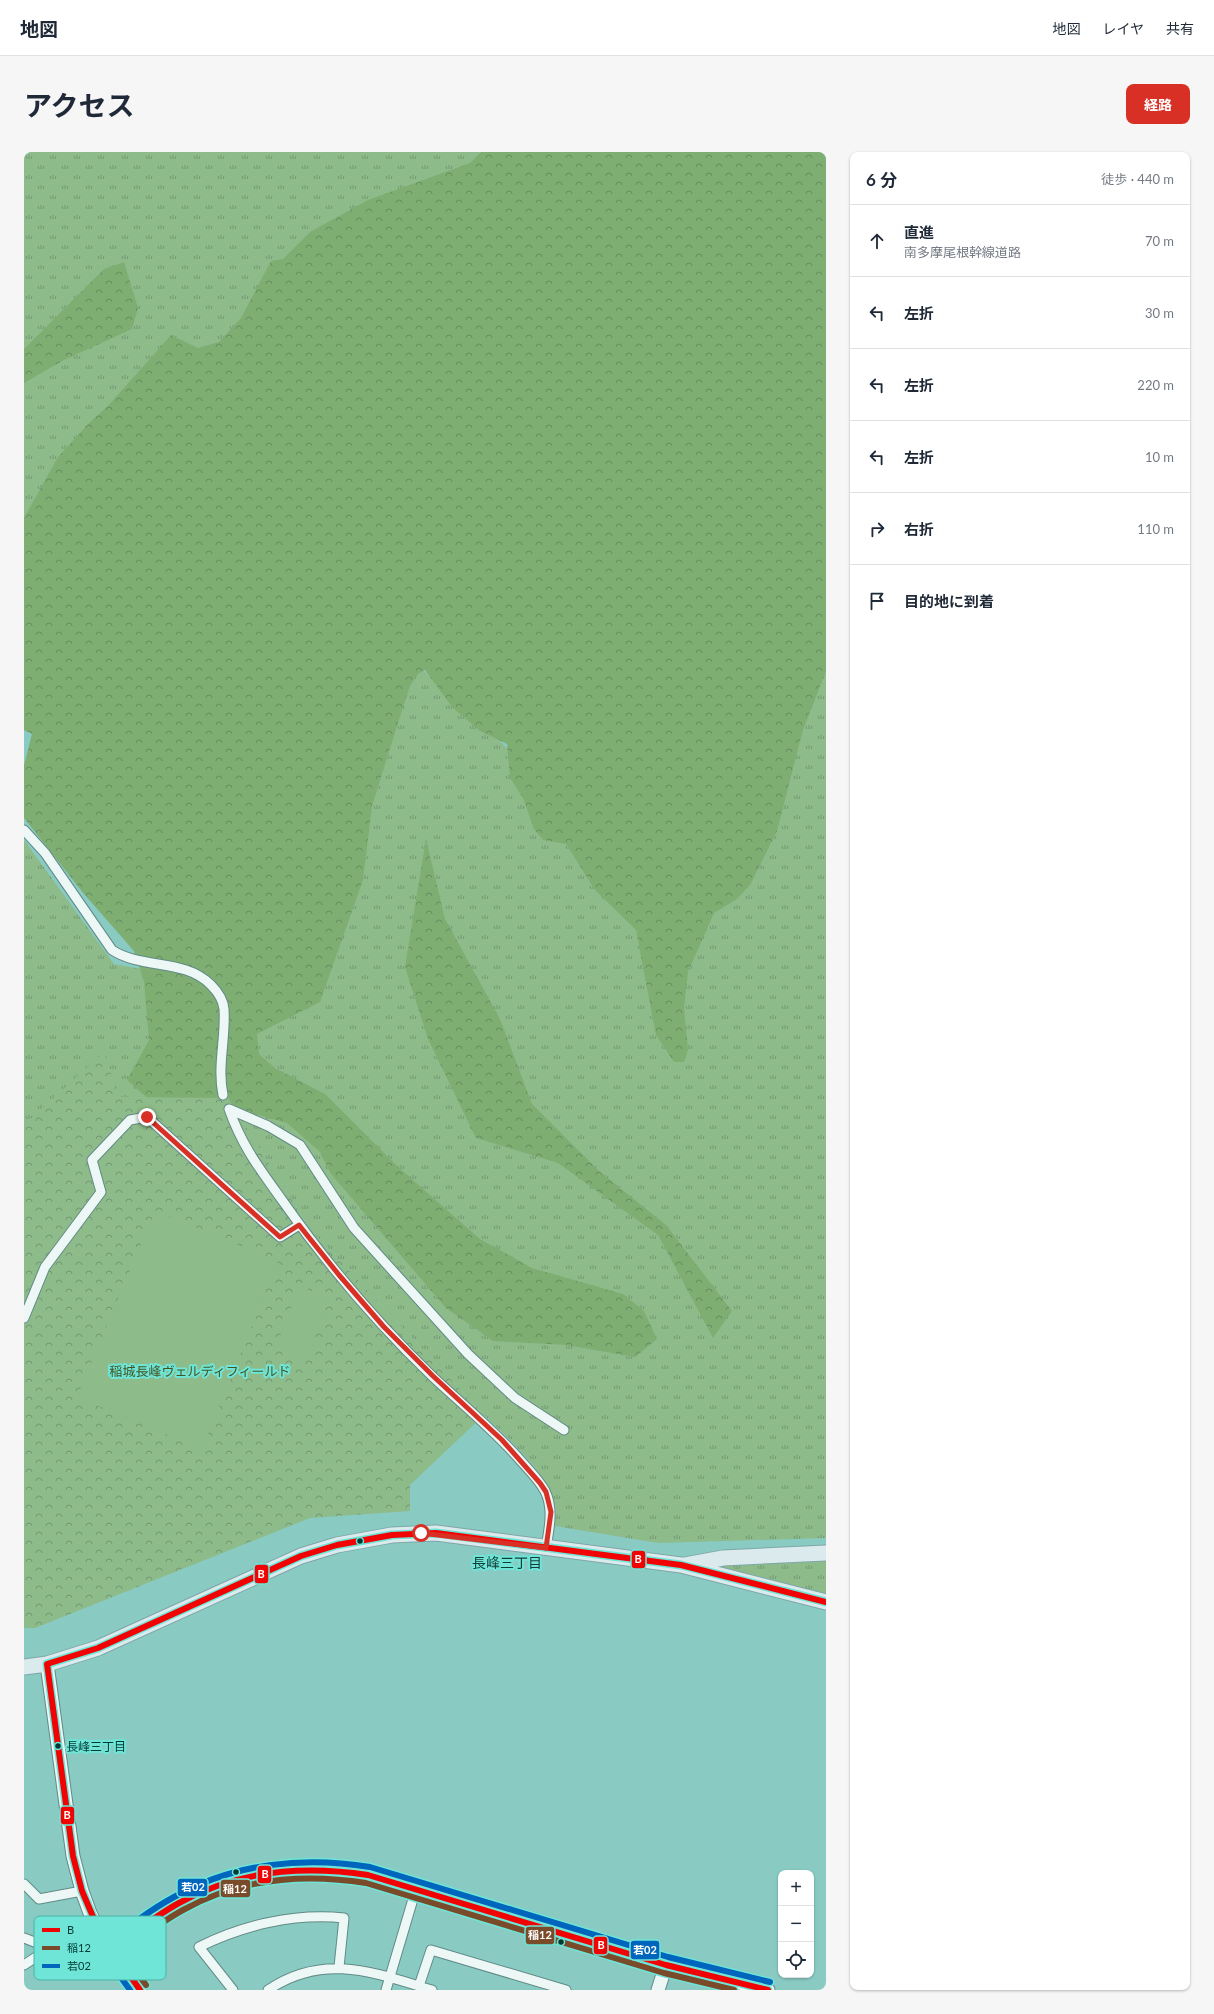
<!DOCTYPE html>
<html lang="ja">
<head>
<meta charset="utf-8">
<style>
	body { margin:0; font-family:Lato,"Noto Sans JP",sans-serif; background:#f6f6f7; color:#1f2937 }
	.controls { position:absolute; right:12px; bottom:12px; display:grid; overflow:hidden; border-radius:8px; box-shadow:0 1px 3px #0004 }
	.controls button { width:36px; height:36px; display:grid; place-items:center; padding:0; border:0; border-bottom:1px solid #e0e1e3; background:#fff; color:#1f2937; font:20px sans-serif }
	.stop { position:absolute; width:12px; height:12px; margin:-9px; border:3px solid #d93025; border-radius:50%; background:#fff }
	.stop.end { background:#d93025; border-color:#fff; box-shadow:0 1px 4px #0008 }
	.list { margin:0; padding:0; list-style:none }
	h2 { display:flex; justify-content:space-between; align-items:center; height:52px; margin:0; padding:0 16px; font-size:17px }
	h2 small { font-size:13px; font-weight:400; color:#747a83 }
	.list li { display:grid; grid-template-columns:26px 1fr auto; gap:12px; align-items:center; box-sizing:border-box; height:72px; padding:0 16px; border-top:1px solid #e0e1e3 }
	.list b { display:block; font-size:15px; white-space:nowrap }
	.list p { margin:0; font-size:13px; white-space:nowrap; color:#747a83 }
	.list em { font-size:13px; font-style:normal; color:#747a83 }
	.icon { flex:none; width:22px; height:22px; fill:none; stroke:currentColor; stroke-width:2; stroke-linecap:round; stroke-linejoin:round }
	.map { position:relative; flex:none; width:802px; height:1838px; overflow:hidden; border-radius:8px }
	header { display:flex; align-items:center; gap:24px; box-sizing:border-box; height:56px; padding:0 20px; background:#fff; border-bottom:1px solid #e0e1e3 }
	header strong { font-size:19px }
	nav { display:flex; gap:22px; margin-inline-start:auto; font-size:14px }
	.intro { display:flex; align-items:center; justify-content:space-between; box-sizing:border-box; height:96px; padding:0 24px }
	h1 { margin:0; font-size:28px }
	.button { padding:10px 18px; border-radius:8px; background:#d93025; color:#fff; font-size:14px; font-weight:700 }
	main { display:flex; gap:24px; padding:0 24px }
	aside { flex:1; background:#fff; border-radius:8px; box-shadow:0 1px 3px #0004 }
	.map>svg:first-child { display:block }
	.grass { fill:url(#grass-tufts) }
	.forest { fill:url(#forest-crowns) }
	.park { fill:url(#park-crowns) }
	.pitch { fill:#8ebb8a }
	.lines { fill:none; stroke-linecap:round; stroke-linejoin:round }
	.street-casing { stroke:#618b86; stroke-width:11 }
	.secondary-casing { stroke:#618b86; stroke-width:15 }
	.primary-casing { stroke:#7ea7a9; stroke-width:17 }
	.street { stroke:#edf7f6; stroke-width:9 }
	.secondary { stroke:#edf7f6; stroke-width:13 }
	.primary { stroke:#dbeaec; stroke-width:15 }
	.bus-1-casing { stroke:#6ee5d7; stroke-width:9 }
	.bus-2-casing { stroke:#6ee5d7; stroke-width:9 }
	.bus-3-casing { stroke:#6ee5d7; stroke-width:9 }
	.bus-1 { stroke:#f20303; stroke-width:6 }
	.bus-2 { stroke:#7a4b2a; stroke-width:6 }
	.bus-3 { stroke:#0065bd; stroke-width:6 }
	.route { stroke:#d93025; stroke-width:5 }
	.bus-dot { fill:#003a35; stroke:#6ee5d7; stroke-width:1.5 }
	.labels { text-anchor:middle; stroke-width:4; stroke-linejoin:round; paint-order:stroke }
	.bus-label { font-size:12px; fill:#003a35; stroke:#6ee5d7; text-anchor:start }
	.park-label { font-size:13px; fill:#452; stroke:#6ee5d7 }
	.neighbourhood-label { font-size:14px; fill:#153c37; stroke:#6ee5d7 }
	.key { fill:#6ee5d7; stroke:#4db2a6; stroke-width:1 }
	.key-label { font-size:11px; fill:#003a35 }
	.line-badge { stroke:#6ee5d7; stroke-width:1.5 }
	.badge-label { font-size:11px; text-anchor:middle; font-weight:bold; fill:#fff }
</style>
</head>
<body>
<header>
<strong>地図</strong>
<nav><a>地図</a><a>レイヤ</a><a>共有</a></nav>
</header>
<div class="intro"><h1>アクセス</h1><a class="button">経路</a></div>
<main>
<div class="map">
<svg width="802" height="1838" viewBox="0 0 802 1838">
	<defs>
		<pattern id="grass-tufts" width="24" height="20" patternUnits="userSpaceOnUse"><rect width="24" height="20" fill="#8ebb8a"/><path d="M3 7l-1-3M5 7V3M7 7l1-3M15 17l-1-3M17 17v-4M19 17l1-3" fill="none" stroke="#729972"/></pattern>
		<pattern id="forest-crowns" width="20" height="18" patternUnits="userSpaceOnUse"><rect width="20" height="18" fill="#7fae73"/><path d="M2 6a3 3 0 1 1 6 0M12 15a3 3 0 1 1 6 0" fill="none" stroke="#668f5f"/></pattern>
		<pattern id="park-crowns" width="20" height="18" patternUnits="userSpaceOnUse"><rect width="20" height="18" fill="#8ebb8a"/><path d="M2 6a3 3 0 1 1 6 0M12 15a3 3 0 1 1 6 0" fill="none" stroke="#729972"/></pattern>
	</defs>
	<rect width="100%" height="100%" fill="#89cac2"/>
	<path class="grass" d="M0,0h535l-535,492z
		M802,419v967l-168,5 -103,-17c0,-6 2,-12 1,-18 -5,-33 -49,-70 -72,-93l-174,-186 -82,-131 -112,-1 -11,-45 -81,73v-285l90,124 54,10 244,-314 95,88 131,182z
		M802,1407v40l-104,-25 2,-10z"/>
	<path class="forest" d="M457,0h345v519l-23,59 -26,101 -27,54 -13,14 -23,14 -26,59 -4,36 4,42 -4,12h-10l-18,-27 -20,-105 -41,-40 -29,-46 -23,-4 -9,-11 -11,-31 -13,-20 -3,-34 -27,-13 -28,-24 -27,-37 -7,4 -8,12 -13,40 -25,80 -9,74 -43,122 -63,32 2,20 16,14 50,26 72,72 83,73 52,29 91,26 21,17 13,28 -22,18 -69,-12 -73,-4 -47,-33 -115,-134 -11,-22 -33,-29 -28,-8 -49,23 -20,-2 -63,-56 22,-40 -5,-58 -10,-31 -50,-57 -60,-76v-53l8,-31 -8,-4v-212l34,-61 32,-35 18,-16 63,-71 27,13 21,-6 22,-24 30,-57 12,-2 27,-27 58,-32 102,-37z
		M100,110l14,46 -6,21 -68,31 -40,23v-34l80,-80z
		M402,687l19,80 55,100 32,85 67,67 67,54 66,86 -19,27 -55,-103 -100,-72 -82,-25 -48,-99 -23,-72z"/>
	<path class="park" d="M81,899l12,46 111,1 82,131 174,186 -74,70v26l-100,7 -275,110h-11v-503z"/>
	<path class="pitch" d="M131,1059l123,50 -76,188 -125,-52z
		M276,1134l29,13 -23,63 -31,-13z"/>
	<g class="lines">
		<defs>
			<path id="street" d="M0,678l21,23 67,97c31,20 72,8 99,35 7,7 12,14 13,24 2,29 -7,57 -1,86
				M0,1166l21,-51 56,-75 -9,-32 38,-40 17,-3 133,120 19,-12
				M522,1396c3,-19 8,-39 -1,-57 -6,-11 -16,-21 -24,-30 -27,-31 -58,-56 -88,-84 -56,-54 -107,-114 -151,-177 -23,-32 -40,-54 -53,-91l39,17 32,19 54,83 114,126 47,44 49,32
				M0,1732l15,15 43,-8
				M0,1786l26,10
				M0,1813l26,-17 26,3 17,13h9l5,-3 4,-11
				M395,1834l12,-36 135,40
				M209,1838l-34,-43c44,-22 95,-34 145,-29l-5,49
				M244,1838c56,-38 107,-17 164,0
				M362,1838l30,-101"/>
			<path id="secondary" d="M23,1512l26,192 9,35 8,22 10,20 40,57
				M87,1798c22,-16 44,-33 68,-47 57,-32 126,-40 189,-28l298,90 102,25
				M634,1838l8,-25"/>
			<path id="primary" d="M661,1413l38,-7 103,-5
				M0,1515l23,-3 51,-16 203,-92 36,-11 55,-10 44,-2 245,32 145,37"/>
		</defs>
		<use href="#street" class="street-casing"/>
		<use href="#secondary" class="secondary-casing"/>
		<use href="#primary" class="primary-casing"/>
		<use href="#street" class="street"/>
		<use href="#secondary" class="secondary"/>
		<use href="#primary" class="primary"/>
		<defs>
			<path id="bus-1" d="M87,1798c22,-16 44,-34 68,-47 58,-32 124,-38 189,-28l298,90 102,25
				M116,1838l-40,-57 -18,-42 -9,-35 -26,-192 51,-16 203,-92 36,-11 55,-10 44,-2 245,32 145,37"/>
			<path id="bus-2" d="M122,1833l-24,-33c20,-15 39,-30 61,-42 56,-31 120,-37 183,-27l298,90 70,17"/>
			<path id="bus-3" d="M106,1838l-26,-36 -1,-6 3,-4c22,-17 44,-34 68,-47 60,-34 130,-41 196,-30l298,90 102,25"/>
		</defs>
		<use href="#bus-1" class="bus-1-casing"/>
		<use href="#bus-2" class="bus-2-casing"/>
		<use href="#bus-3" class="bus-3-casing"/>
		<use href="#bus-1" class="bus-1"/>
		<use href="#bus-2" class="bus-2"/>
		<use href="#bus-3" class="bus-3"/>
	</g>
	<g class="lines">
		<path class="route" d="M123,965l133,120 19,-12 40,50 45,52 49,49 69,64 38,43 6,9 5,20 -5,36 -125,-15"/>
	</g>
	<g class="bus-dot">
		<circle cx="336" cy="1389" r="3.5"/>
		<circle cx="34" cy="1594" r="3.5"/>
		<circle cx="212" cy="1720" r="3.5"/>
		<circle cx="537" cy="1790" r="3.5"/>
	</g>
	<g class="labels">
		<g class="bus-label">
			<text x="42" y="1599">長峰三丁目</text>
		</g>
		<g class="park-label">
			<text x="176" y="1224">稲城長峰ヴェルディフィールド</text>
		</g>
		<g class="neighbourhood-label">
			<text x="483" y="1416">長峰三丁目</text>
		</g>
	</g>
	<rect x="10" y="1764" width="132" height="64" rx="6" class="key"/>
	<rect x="18" y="1776" width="18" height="4" fill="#f20303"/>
	<rect x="18" y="1794" width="18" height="4" fill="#7a4b2a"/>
	<rect x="18" y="1812" width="18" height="4" fill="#0065bd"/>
	<g class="key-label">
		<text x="43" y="1782">B</text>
		<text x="43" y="1800">稲12</text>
		<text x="43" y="1818">若02</text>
	</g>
	<g class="line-badge">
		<rect x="607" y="1398" width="15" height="19" rx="4" fill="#f20303"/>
		<rect x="230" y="1412" width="15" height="20" rx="4" fill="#f20303"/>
		<rect x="36" y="1654" width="15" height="19" rx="4" fill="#f20303"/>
		<rect x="233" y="1713" width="15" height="19" rx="4" fill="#f20303"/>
		<rect x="153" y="1726" width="31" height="19" rx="4" fill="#0065bd"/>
		<rect x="196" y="1727" width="31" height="19" rx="4" fill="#7a4b2a"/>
		<rect x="501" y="1774" width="30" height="19" rx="4" fill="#7a4b2a"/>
		<rect x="569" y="1784" width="15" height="19" rx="4" fill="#f20303"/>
		<rect x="606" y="1788" width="30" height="20" rx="4" fill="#0065bd"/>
	</g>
	<g class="badge-label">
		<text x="614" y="1411">B</text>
		<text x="237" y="1426">B</text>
		<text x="43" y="1667">B</text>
		<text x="241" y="1726">B</text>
		<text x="169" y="1739">若02</text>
		<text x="211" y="1741">稲12</text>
		<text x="516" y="1787">稲12</text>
		<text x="577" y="1797">B</text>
		<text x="621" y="1802">若02</text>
	</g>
</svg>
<div class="controls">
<button>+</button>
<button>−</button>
<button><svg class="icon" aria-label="locate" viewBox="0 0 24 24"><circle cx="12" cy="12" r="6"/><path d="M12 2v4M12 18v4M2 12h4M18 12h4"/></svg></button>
</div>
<div class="stop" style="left:397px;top:1381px"></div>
<div class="stop end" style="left:123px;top:965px"></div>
</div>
<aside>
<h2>6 分<small>徒歩 · 440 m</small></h2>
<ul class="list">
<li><svg class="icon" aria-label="ahead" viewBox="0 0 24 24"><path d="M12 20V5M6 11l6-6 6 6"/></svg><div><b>直進</b><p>南多摩尾根幹線道路</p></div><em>70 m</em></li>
<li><svg class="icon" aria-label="left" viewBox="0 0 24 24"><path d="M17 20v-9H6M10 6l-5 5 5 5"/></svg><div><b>左折</b></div><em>30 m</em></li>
<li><svg class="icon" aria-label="left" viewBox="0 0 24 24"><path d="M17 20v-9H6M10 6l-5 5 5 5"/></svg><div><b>左折</b></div><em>220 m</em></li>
<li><svg class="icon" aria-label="left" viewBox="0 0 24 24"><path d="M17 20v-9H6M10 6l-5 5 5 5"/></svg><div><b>左折</b></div><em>10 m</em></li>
<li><svg class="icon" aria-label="right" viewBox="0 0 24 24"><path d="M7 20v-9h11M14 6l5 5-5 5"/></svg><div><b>右折</b></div><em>110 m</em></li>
<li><svg class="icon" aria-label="arrive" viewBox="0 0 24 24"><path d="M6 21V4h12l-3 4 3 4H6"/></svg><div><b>目的地に到着</b></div></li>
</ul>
</aside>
</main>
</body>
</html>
